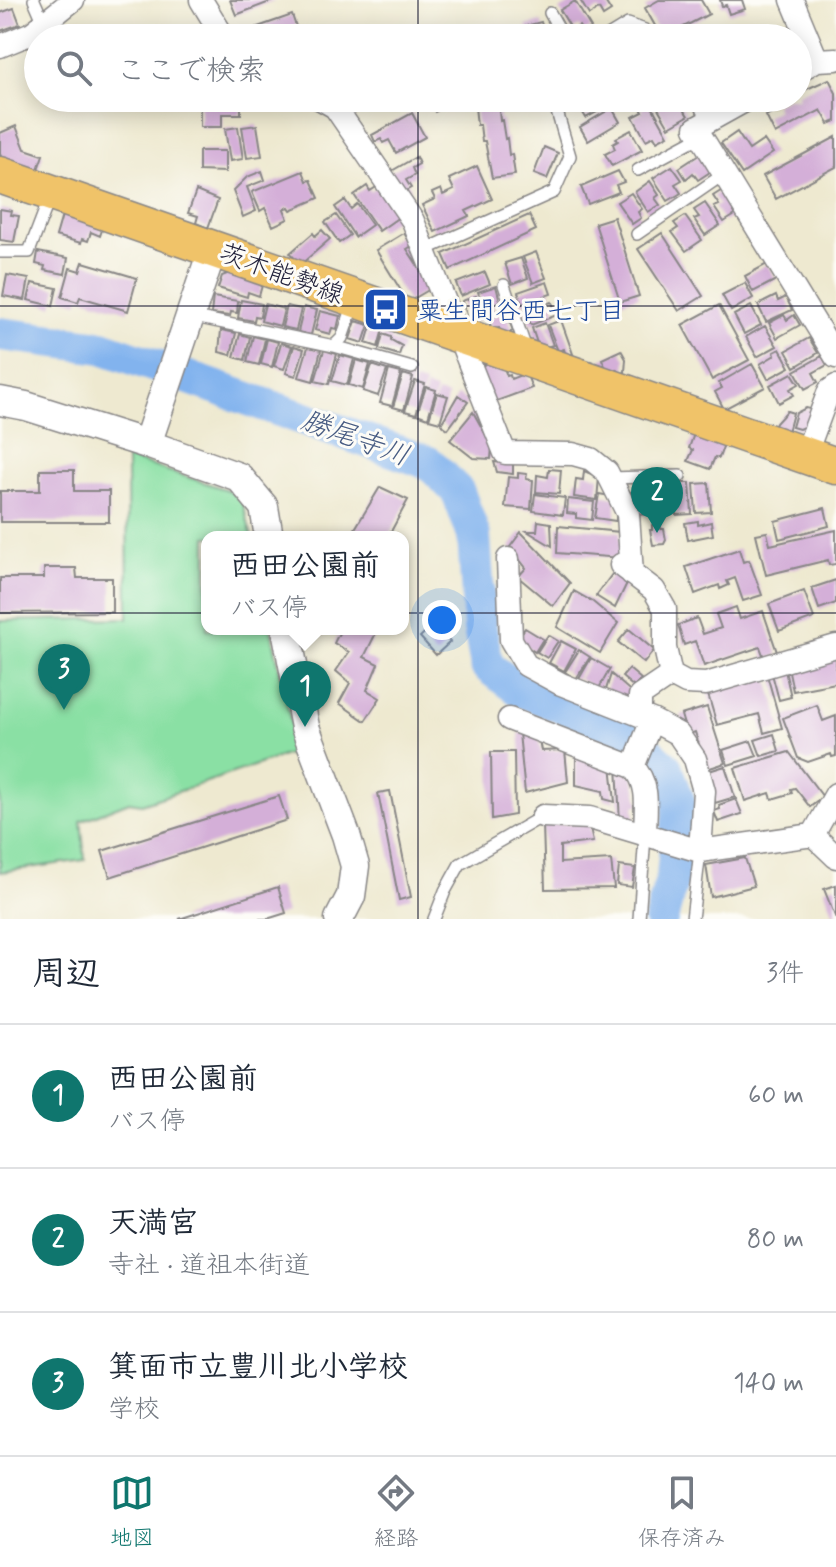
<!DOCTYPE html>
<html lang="ja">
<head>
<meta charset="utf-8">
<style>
	body { margin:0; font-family:Mynerve,"Klee One",sans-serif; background:#f2f2f3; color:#1f2937 }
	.you { position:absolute; left:442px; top:620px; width:28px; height:28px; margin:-20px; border:6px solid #fff; border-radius:50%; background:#1a73e8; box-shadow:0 0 0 12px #1a73e833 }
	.badge { display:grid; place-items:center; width:52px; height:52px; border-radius:50%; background:#0f766e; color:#fff; font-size:26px; font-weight:700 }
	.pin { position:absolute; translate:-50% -66px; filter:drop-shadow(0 2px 4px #0008) }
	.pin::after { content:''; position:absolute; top:42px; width:28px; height:24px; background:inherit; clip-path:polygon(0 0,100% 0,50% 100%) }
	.popup { position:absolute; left:201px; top:531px; width:208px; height:104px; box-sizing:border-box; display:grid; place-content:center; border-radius:16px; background:#fff; filter:drop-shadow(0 2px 6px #0005); font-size:26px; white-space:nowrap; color:#747a83 }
	.popup b { font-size:30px; color:#1f2937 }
	.popup::after { content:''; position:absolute; left:50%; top:100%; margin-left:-16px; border:16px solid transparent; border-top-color:#fff }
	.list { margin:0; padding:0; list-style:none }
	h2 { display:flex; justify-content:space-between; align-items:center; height:104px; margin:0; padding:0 32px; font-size:34px }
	h2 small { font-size:26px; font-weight:400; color:#747a83 }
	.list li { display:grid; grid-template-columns:52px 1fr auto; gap:24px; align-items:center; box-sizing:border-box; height:144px; padding:0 32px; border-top:2px solid #e0e1e3 }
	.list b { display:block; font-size:30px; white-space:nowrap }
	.list p { margin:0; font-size:26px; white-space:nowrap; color:#747a83 }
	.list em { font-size:26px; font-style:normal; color:#747a83 }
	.icon { flex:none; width:44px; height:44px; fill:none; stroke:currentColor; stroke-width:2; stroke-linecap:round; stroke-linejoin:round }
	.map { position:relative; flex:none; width:836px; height:919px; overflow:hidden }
	.search { position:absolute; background:#fff; box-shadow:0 4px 20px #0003; left:24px; right:24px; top:24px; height:88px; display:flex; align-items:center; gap:20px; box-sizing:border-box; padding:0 28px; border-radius:44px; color:#747a83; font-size:30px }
	.sheet { height:536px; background:#fff }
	nav { display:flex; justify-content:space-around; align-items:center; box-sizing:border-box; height:112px; border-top:2px solid #e0e1e3; background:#fff; font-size:22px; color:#747a83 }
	nav a { display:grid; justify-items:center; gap:4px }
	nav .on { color:#0f766e }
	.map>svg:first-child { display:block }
	.green { fill:#8ae0a4; stroke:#568170; stroke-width:2 }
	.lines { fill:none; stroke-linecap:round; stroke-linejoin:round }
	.river { stroke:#82b3ee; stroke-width:34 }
	.building { fill:#d4afd8 }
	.service-casing { stroke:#888686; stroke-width:14 }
	.minor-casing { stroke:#888686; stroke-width:25 }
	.tertiary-casing { stroke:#888686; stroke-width:31 }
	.primary-casing { stroke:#888686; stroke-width:39 }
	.service { stroke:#fff; stroke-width:11 }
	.minor { stroke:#fff; stroke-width:22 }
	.tertiary { stroke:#fff; stroke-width:28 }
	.primary { stroke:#f0c369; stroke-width:36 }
	.grid { fill:none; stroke:#22223b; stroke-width:2; stroke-opacity:0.55 }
	.labels { text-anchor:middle; stroke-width:6; stroke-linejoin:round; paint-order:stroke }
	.street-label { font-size:26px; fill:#22223b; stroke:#fdfcf7 }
	.transit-label { font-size:26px; fill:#164399; stroke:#fdfcf7; text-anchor:start }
	.water-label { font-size:28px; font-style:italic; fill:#485c83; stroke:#fdfcf7 }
</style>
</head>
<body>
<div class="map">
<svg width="836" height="919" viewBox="0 0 836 919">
	<rect width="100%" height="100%" fill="#fdfcf7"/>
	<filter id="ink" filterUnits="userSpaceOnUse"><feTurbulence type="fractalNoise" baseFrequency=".0125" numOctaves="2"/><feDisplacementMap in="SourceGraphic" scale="16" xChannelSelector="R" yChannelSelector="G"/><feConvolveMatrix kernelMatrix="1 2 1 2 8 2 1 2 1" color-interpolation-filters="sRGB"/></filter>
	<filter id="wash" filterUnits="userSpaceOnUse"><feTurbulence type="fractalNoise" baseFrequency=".006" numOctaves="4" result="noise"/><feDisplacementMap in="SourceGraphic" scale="32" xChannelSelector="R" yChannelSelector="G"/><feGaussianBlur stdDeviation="1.8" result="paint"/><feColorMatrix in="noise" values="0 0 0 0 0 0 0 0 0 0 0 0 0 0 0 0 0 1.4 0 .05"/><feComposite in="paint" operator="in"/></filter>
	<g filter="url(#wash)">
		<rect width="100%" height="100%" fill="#eee9d0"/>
		<path class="green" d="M127,458l101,32 14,11 10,36h-45v92h64l26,122 -155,53 -13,-2 -48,19 4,39 -85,12v-251l128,-3z"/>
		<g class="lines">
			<path class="river" d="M0,334l102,13 327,116 29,29 16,44 6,92 7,38 32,24 110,44 37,34 14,38 -7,70 -12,43"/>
		</g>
		<g id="blocks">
			<path class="building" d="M230,0h45l-39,15z
				M580,0h24l7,11 -8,5 -4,-7 -10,6z
				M659,0h42l8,14 -47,24 -17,-30z
				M720,0h22l3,9 -16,5 -3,-9 -4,1z
				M575,1l16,27 -8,4 -4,-6 -7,4 -12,-20z
				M14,8l6,16 -20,7v-18z
				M292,15l8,23h-42l-3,-10z
				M541,22l5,16h-16l-4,-12z
				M829,79l7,14v28l-7,3 -8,-14 -46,24 -9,-18 12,-7 -3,-4 12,-7h11v-5z
				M193,98h48v16h-19v13h-22v-20z
				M421,98h39l-25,14 -7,-13 -6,2z
				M474,98h24l2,23 2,-1 3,19 2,-1 2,17 3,-1 3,21 -23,3 -7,-37h-3l-2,-16h-3z
				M581,98h23l4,8 -22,12 -10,-17z
				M652,98h25l11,18 -19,11z
				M650,103l18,32 -11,6 -3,-5 -8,4 -13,-23 10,-5 -2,-4z
				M612,108l8,14 -32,19 -8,-14z
				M412,113l13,24 -29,16 -7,-13 -6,3 -2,-4 -6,3 -3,-7z
				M257,125l5,31 -15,2 -5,-31z
				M16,126l9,23 18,6 -6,17 -34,-11 -3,-7v-21z
				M238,127l5,32 -13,2 -5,-32z
				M631,130l11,20 -30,16 -7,-12 10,-5 -2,-5 5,-3 -2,-3z
				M737,132l12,18 15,-10 9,13 -31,21 -21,-31z
				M836,137v30l-60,32 -13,-23z
				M544,147l14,6 -11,26 -13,-5z
				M199,151h26v21l-26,-1z
				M702,153l11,17 -15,10 -5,-7 -7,6 -7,-11z
				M416,157l3,7 -7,4 3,7 -9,5 5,8 -9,5 -12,-21z
				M477,166l15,33 -26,12 3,5 -34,16 -13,-27 13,-6 -3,-6 9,-4 2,6 11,-5 -5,-11z
				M672,166l10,14 -7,4 6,9 -13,8 -15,-23z
				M262,171l3,9 -18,7 9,24 -13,6 -10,-26 14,-14z
				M303,171l4,10 4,-1 8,18 -28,12 -2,-3 -5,2 4,10 -15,7 -8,-18 -5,3 -8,-19z
				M618,171l6,11 -8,3 3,7 -31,12 -7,-17z
				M650,181l9,14 -4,3 5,7 -12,7 -13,-20z
				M367,186l3,5 8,-5 21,31 -20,14 -25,-36z
				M724,189l16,23 -16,10 -10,-15 5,-2 -6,-9z
				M196,191l22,9 -10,28 -12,-5 2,-7 -10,-3z
				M631,193l11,16 -4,3 3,6 -9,6 -15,-22z
				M345,200l6,9 6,-5 15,21 -17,12 -20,-30z
				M705,203l15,22 -15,10 -11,-16 5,-2 -5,-7z
				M0,209l12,2 -1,4 8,1 -5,26 -14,-2z
				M63,212l41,12 -4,12 -9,-4 -3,9 -6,-2 -1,4 -25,-7z
				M336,215l14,20 -11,8 -14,-21z
				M529,215l7,15 -86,40 -7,-16z
				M685,216l17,24 -16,11 -14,-19 6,-4 -4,-5z
				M614,217l25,79 -19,6 -25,-79z
				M322,230l8,9 -30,26 -10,-12 23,-20 2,3z
				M404,233l8,13 -5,3 25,39 -24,14 -32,-52z
				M662,233l41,63 -24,15 -41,-62z
				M38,252l30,6 -3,16 -21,-4 1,-4 -9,-2z
				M536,252l10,26 -13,5 -10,-26z
				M521,258l7,20 -16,6 -7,-21z
				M83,262l54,16 -9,33 -48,-14 -2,5 -16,-5 8,-29 10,3z
				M767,264l9,16 -23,12 -8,-16z
				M232,272l31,10 -4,14 -11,-4 -1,5 -29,-9 4,-12z
				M485,272l5,12 -29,12 -5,-13z
				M7,275l22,4 -4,21 -22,-4z
				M547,282l4,12 -29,10 -4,-12z
				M32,283l25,5 -4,18 -25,-6z
				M745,283l8,15 -22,13 -9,-16z
				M496,286l4,15 -8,3 3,8 -9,3 -8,-23z
				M476,296l8,22 -14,5 -8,-22z
				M776,296l2,5 8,-4 6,13 -26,12 -8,-17z
				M213,297l25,4 -1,12 -6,-1 -1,4 -19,-2z
				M241,300l21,4 -2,13 -5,-1 -1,5 -16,-3z
				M552,302l5,13 -26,10 -6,-14z
				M265,304l19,5 -4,17 -19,-5z
				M719,305l30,55 -37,20 -30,-55z
				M287,306l14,3 -5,21 -14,-3z
				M751,306l10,19 -17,9 -10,-19z
				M304,307l13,3 -6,25 -13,-3z
				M320,311l20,5 -3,13 -5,-1 -2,6 -15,-4z
				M506,312l7,19 -11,4 -3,-7 -7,2 -4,-12z
				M784,315l3,5 7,-5 6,10 -23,13 -8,-15z
				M561,320l12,34 -7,2 -2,-7 -6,2 -10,-26z
				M356,321l13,4 -6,18 -13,-4z
				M545,323l8,22 -14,4 -7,-21z
				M371,326l12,3 -5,18 -12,-4z
				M765,326l12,20 -20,11 -11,-20z
				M221,330l15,3 -5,22 -12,-3z
				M240,334l10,3 -5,23 -11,-3z
				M383,334l8,3v3l11,6 -3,9 -20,-6z
				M253,336l12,3 -6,26 -12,-3z
				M809,338l9,15 -23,14 -9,-16z
				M267,339l11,3 -6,25 -11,-3z
				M281,343l11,3 -8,23 -10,-3z
				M294,346l10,3 -8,27 -10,-3z
				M308,347l13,3 -8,31 -14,-4z
				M780,349l10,18 -22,12 -8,-15 15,-9 -1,-3z
				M324,350l13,4 -8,30 -14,-3z
				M621,350l5,9 -1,13 -10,5 -6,-1 -7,-17z
				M340,355l14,4 -7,26 -15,-4z
				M822,356l5,9 -14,8 5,9 -13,7 -10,-18z
				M356,360l14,4 -7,25 -14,-4z
				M496,360l6,3 5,13 3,-1 1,4 15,-6 6,15 -41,15 -13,-36z
				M752,364l13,23 -41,22 -9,-17 7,-4 -3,-5z
				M372,365l15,5 -9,26 -15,-5z
				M389,370l12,3 -9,33 -12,-3z
				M792,373l7,11 -9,5 4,6 -15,8 -9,-18z
				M403,374l10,3 -9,33 -11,-3z
				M415,381l10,3 -9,30 -11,-3z
				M426,387l10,3 -8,28 -11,-4z
				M437,393l11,3 -8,26 -11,-3z
				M458,395l10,7 -20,27 -7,-5z
				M806,408l7,2 -5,15 -9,4 -7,-2 4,-14z
				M787,411l6,2 -5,19 -14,-4 2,-5z
				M473,412l19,34 -1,13 -18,-1 -23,-18z
				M695,431l30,10 -6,17 -4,-1 -5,12 -22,-8 5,-11 -4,-2z
				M494,462l19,2v10l-16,-2z
				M549,469l12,1 -2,24 -23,-2 1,-17 11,2z
				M40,470h34v21h35v31h-109v-31h40z
				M584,471l15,6 -2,23 -23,-3 2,-18 7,1z
				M518,473l9,1 -1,5 7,1 -2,29 -26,-2 3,-30 10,1z
				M681,483h9l2,31 -16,1v-13l6,-1z
				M709,483l2,29 -15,1 -2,-29z
				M380,487l28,13 -20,37h-38z
				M664,487l1,11 8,-1 1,16 -19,2 -2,-27z
				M650,491l1,23 -19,1 -1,-23z
				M535,494l30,4 -2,17 -30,-4z
				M599,494l17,3v24l-21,-3z
				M568,499l26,3 -2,18 -16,-2v-4l-9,-1z
				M825,508l4,18 -50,13 -4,-18z
				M538,521l13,2 1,23 -25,-15h10z
				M698,521v4l13,-3 2,13 -25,5 -3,-17z
				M660,524l1,5h3l2,11 -2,4 -11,1 -3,-15h2v-5z
				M558,526l62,6 1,26 -64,-5z
				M836,530v34l-7,1 -1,-5 -62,15 -10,-41 11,-2 3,13z
				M521,532l49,51 -17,23 -35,-29 8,-9 -16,-21z
				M739,549l4,13 6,-2 13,35 -19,6 -8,-23 -8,3 2,4 -9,4 -1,-4 -24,9 -9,-27z
				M44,568h32l1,10h35v34l-112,1v-35h44z
				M613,573l14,10 -12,25 -19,-12z
				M836,580v23l-17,6 -7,-21z
				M574,591l19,11 25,21 -18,30 -43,-26z
				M804,591l10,27 -35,13 -10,-27z
				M736,607l4,12 23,-8 15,44 -13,5 -5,-13 -56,19 -9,-25 -11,4 -6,-20 19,-7 6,16 18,-6 -5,-14z
				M433,625l17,17 -14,13 -16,-18z
				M525,628l18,11 -8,13 -18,-12z
				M341,629h27l8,4 -12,24 14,7 -11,26 13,8 -15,23 -26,-18 11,-20 -14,-12 13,-19 -15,-9z
				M629,629l25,21 -10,13 -26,-21z
				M548,635l10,6 -11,17 -10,-6z
				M561,641l15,8 -12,22 -15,-8z
				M579,650l11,7 -14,22 -11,-7z
				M836,652v31l-43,8 -6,-29z
				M591,658l19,11 -12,21 -19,-11z
				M784,666l7,31 -12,3 -8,-30z
				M629,669l12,10 -7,8 -12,-10z
				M611,674l24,21 -2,8 -28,-10z
				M767,675l15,53 -18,5 -5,-19 -42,11 -10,-34z
				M817,705l6,16 13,-5v40l-4,1 -1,-3 -23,8 -10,-4 -15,-40z
				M707,707l18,56 -18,6 -12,-37 -8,3 -6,-20z
				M519,733l19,1 3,17 24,-1 3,32 -43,11z
				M774,734l5,17 -18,5 -6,-16z
				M751,741l6,15 -29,9 -5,-15z
				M491,752h23l1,63 -23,4z
				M789,752l34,45 -13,10 -15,-19 -4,1 1,4 -20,6 -2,-6 -25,8 -10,-33z
				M576,754l35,11 4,37 -11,-3 -1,-8 -27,-6z
				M617,766l16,10 7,29h-6l1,16 -15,1z
				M725,766l10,31 -20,6 -6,-32z
				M390,791l21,106 -12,3 -21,-107z
				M279,796l8,24 -177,57 -8,-26z
				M736,799l6,15 -24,8 -4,-11 6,-2 -1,-4z
				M543,824h46l4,18 -33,4v17l51,-3 3,28 -69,1z
				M745,858l9,28 -43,11 -5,-32z
				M619,866l16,2 -3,19 -15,-2z
				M836,885v34l-12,-30z
				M278,887l8,26 -19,6h-88z"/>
		</g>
	</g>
	<g filter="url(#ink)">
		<use href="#blocks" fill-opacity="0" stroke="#888686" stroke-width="2"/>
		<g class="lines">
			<defs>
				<path id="service" d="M34,0l10,23
					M550,13l14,25
					M605,38l23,-14 17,6 2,8
					M696,98l13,23
					M638,170l63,-34
					M637,234l87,-60
					M425,250l129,-58 16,-36 -17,-58
					M0,252h29l21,-55
					M504,285l22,64
					M190,316l144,30 8,-8 12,-35
					M334,346l78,22
					M610,478l70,-2
					M434,919l11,-28 15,-27 83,-48
					M639,919l6,-84
					M692,919l8,-68"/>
				<path id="minor" d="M201,0l23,38
					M792,0l25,60
					M0,46l32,-13 41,-33
					M798,71l19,-11 19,-1
					M319,98l16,9 78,114 92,232 68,1 18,5 16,13 21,42 4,60
					M750,98l-54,30 140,229
					M805,456l24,-65 7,-5
					M508,559l3,81 15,25 35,19 91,36 26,14 17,25 9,32 -4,60
					M621,565l33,25 11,19v39l6,27 15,8 20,1 130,-38
					M640,715v-19l31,-21
					M509,719l124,48c18,17 12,44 12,68
					M633,767l19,-47
					M543,816l47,2 110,33 113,-16 23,-41
					M813,835l23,22"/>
				<path id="tertiary" d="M0,401l26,5 121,38 92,33 25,30 5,30
					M147,444l66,-196
					M286,629l19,98 41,108 9,31 -4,30 -12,23"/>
				<path id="primary" d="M0,175l836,291"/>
			</defs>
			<use href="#service" class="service-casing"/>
			<use href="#minor" class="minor-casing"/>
			<use href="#tertiary" class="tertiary-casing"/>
			<use href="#primary" class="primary-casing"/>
			<use href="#service" class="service"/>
			<use href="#minor" class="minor"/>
			<use href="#tertiary" class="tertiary"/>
			<use href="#primary" class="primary"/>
		</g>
	</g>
	<path class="grid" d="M418,0v38M418,98v821M0,306h836M0,613h836"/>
	<defs>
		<symbol id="bus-square" viewBox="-11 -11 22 22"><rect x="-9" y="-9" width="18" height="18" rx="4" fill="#1a4fb4" stroke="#fdfcf7"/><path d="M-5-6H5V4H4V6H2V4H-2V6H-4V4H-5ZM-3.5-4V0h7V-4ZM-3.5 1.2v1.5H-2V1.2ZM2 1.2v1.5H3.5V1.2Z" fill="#fff"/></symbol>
	</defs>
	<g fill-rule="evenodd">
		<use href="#bus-square" x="360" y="284" width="51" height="51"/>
	</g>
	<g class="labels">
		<g class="street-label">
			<text transform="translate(282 273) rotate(20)" y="9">茨木能勢線</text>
		</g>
		<g class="transit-label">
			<text x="417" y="319">粟生間谷西七丁目</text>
		</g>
		<g class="water-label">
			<text transform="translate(356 437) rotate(20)" y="10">勝尾寺川</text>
		</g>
	</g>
</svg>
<div class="you"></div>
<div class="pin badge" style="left:305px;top:727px">1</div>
<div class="popup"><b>西田公園前</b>バス停</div>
<div class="pin badge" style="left:657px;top:533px">2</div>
<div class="pin badge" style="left:64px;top:710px">3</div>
<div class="search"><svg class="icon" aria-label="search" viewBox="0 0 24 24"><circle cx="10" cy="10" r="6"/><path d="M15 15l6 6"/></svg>ここで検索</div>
</div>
<section class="sheet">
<h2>周辺<small>3件</small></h2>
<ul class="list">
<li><span class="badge">1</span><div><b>西田公園前</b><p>バス停</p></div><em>60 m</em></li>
<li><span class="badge">2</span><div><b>天満宮</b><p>寺社 · 道祖本街道</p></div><em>80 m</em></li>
<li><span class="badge">3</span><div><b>箕面市立豊川北小学校</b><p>学校</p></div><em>140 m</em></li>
</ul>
</section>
<nav>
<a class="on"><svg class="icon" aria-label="map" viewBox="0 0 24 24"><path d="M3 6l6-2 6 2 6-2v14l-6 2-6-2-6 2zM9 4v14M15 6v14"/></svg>地図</a>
<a><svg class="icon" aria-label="directions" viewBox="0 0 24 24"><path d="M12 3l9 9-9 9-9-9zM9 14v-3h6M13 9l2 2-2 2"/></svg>経路</a>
<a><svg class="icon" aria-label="saved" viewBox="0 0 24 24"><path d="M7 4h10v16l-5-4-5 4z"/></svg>保存済み</a>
</nav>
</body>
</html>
